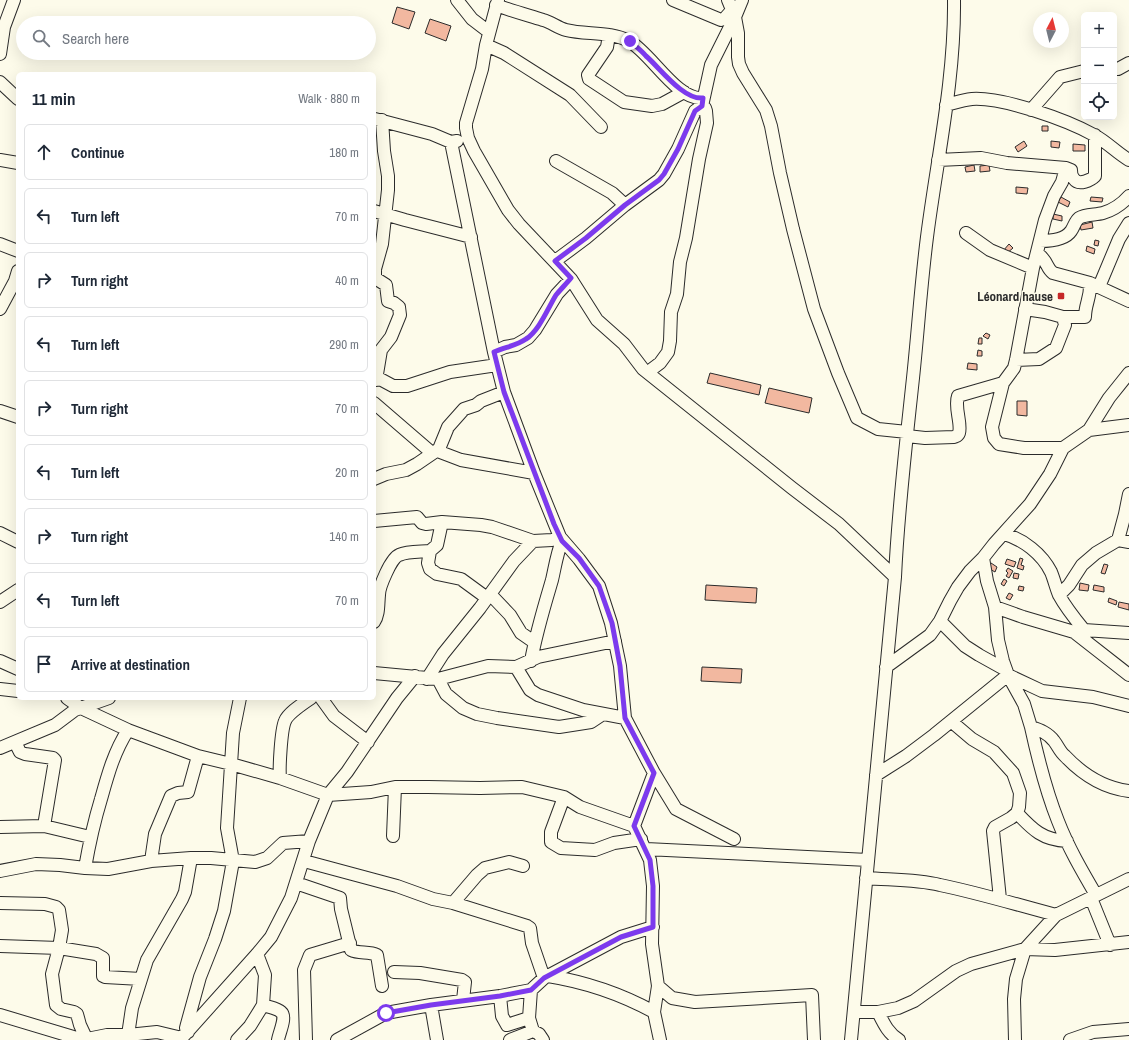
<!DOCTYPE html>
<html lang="en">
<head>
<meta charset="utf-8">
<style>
	body { margin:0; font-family:"Archivo Narrow",sans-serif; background:#f6f6f7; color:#1f2937 }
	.controls { position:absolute; right:12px; top:12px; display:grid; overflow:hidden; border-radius:6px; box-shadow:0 4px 16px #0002 }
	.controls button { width:36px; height:36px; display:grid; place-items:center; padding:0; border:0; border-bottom:1px solid #e0e1e3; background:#fff; color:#1f2937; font:20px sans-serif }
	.compass { position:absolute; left:1033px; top:12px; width:36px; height:36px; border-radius:50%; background:#fff; box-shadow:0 4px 16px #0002; rotate:7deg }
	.stop { position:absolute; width:12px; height:12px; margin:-9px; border:3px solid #7c3aed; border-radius:50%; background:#fff }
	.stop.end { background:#7c3aed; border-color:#fff; box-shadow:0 1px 4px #0008 }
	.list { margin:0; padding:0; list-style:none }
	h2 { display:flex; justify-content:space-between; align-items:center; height:52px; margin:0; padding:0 16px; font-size:17px }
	h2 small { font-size:13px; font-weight:400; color:#747a83 }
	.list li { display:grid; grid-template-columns:26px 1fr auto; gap:12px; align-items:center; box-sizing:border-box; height:56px; margin:0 8px 8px; padding:0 8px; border:1px solid #e0e1e3; border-radius:6px }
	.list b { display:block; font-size:15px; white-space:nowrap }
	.list em { font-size:13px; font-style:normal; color:#747a83 }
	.icon { flex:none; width:22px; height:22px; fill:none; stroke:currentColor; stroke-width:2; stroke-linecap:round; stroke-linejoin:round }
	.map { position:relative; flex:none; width:1129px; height:1040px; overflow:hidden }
	.search { position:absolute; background:#fff; box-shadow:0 4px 16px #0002; left:16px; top:16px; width:360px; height:44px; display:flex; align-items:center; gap:10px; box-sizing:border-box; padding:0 14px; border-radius:22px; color:#747a83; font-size:15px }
	.panel { position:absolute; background:#fff; box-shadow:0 4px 16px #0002; left:16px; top:72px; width:360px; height:628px; border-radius:6px }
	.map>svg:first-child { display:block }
	.building { fill:#f2b8a0; stroke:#2b2b2b }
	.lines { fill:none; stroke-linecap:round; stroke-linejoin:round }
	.minor-casing { stroke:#2b2b2b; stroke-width:14 }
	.minor { stroke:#fdfbea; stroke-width:12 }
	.route { stroke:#7c3aed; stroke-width:5 }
	.poi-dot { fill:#c62828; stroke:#fdfbea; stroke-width:1.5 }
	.labels { text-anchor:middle; stroke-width:3; stroke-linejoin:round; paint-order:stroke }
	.poi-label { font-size:13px; font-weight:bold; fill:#2b2b2b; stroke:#fdfbea; text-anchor:end }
</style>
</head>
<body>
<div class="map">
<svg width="1129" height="1040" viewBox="0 0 1129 1040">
	<rect width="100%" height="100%" fill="#fdfbea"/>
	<path class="building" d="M397,7l18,5 -6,17 -17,-6z
		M430,19l21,7 -5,15 -21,-8z
		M1042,126h6v5h-6z
		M1024,141l3,5 -9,6 -3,-5z
		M1051,141l9,1 -1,6 -8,-1z
		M1073,144l12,1v6h-12z
		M974,165l1,6 -9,1 -1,-5z
		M989,165l1,6 -10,1v-6z
		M1016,187l12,1 -1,6 -11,-1z
		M1061,197l9,5 -2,5 -10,-5z
		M1091,197l12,1 -1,4 -12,-1z
		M1053,214l9,2v5l-9,-2z
		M1092,222l1,6 -12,2 -1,-5z
		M1095,240l4,1 -1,5 -4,-1z
		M1009,244l4,4 -7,6 -3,-3z
		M1087,246l8,3 -1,5 -8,-3z
		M986,333l4,2 -2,4 -5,-3z
		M979,338h3v6h-4z
		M978,350l4,1v5h-5z
		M968,363l9,1v6l-10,-1z
		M710,373l51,12 -2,10 -52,-12z
		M769,388l43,10 -3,15 -44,-10z
		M1017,401h10v15l-10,-1z
		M1020,558l3,1 -2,6 3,1 -1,4 -6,-2z
		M1007,559l9,3 -2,5 -9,-3z
		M991,563l6,4 -2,5 -7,-4z
		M1104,564l4,1 -3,9 -4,-1z
		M1008,568l5,3 -4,7 -3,-2 2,-3 -2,-2z
		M1014,573l5,1 -1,5 -5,-1z
		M1004,579l3,2 -3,5 -3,-2z
		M1080,583l9,2 -1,6 -9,-1z
		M706,585l51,3 -1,15 -51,-3z
		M1094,585l10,2v5l-11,-2z
		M1019,586l5,1 -1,4 -5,-1z
		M1009,593l4,2 -3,5 -4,-2z
		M1109,598l8,3 -1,4 -8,-3z
		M1119,602l10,2v6l-11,-3z
		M702,667l40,2 -1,14 -40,-2z"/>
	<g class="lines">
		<defs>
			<path id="minor" d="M457,0l15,19 17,13
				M498,0l-12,45 -4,24 -16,54v5l2,10 6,13 34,59 11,14 52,55 26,41 27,24 19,25 149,119 47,36 56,53
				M673,0l48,20 4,-2 7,-8
				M742,0l-7,17 3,16v24l1,7 4,9 23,37 5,16 9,47 13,56 21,80 24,64 19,45 21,11 29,3
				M496,5c16,6 31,10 47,15 8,2 15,8 23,10 20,5 44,1 63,11 22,12 48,60 74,57
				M609,35l-2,12 -19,28 1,4 35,23 28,4 10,-2 22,-12
				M486,45l18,8 66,42 31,32
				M0,54l4,-27 10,-27
				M1114,69h4l11,-6
				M0,82l18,17
				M946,105c8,-2 17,-5 26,-6 31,-2 95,21 122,36 13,7 23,18 35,25
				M1031,110l29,-33 24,-6
				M375,119l57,15 19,8 6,-1
				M451,142l43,210 10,40 30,81 26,64 19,22 20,27 12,37 9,43 5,52 29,55 -20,53 16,34 3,26 -1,58 6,42 -4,26 6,28
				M0,160l18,3
				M938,160l43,-2 26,5 59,5 5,2c0,2 1,7 3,9 5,7 17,1 21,-3v-41
				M556,161l56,32 13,12
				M374,211l31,9 66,17
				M966,233l24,17 43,18
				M1040,241c10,0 25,-1 31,-10 3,-4 4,-10 8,-13 6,-4 17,-3 24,-5 10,-3 19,-9 26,-17
				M0,244l18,7
				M1038,254c10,7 8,14 15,19l37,10 39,18
				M555,261l31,-23 39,-33 34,-25 5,-6 14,-25 17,-38 7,-5 9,-41 24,-48 -7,-17
				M1097,286l4,-4 18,-43 10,-16
				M0,309l15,-28 3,-10
				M1063,317h22c0,-13 6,-20 5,-34
				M494,352l11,-5 11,-2 12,-7 7,-8 22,-36 14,-15
				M1016,360l23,-1 17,-11 9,-23 -2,-8 -18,-5 -20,-3
				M648,372l12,-9 8,-11 2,-11 1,-29 6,-18 3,-32 6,-24 13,-79 8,-36 -1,-12 -1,-3 -3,-2
				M374,380l6,-1 13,7h14l43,-14 47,-7
				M376,380l5,-30 10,-13 9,-22 -1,-8 -5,-4 -6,-2 -2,-16 -11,-7v-9l7,-25 6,-54v-14l-4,-25 -2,-31
				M374,403l58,50
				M0,411l18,6
				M1089,430l40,-5
				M907,436l18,2 29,-1c2,-1 4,-1 5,-4 3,-9 -5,-26 -1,-37l45,-13
				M1063,448h-39l-25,-4 -5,-6 -2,-11 11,-44 11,-15 2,-8 17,-92 12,-48 9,-24 8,-14 4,-14
				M439,449l1,3 21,8 73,13
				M374,479l12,-5 20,-4 11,-6 22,-15 9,-22 16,-18 12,-4 5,-4 23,-9
				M1125,514l4,-20
				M374,521l43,-4 5,6 4,1 16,-2 39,3 11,2 41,14
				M442,522l-5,23 -7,6 -2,12 2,6 7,5 24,5 26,19
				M0,533l18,9
				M1004,534c19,5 38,20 47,38 3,7 5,16 8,23 7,13 16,24 25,35
				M1118,540l7,-26 4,2
				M983,558l4,23 8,26 3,33 5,21 5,14 16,29 7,23c9,3 17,6 23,14 4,5 6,11 11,15 18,19 38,32 64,35
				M490,594l20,21 11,18 13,9
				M1059,595l10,-10 13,-20 14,-12 22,-13 11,2
				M0,602l18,-12
				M995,607l28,10 51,15 10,-2 45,3
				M940,621l25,25 14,9 27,15
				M374,622c5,-7 4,-18 5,-27 0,-8 12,-37 20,-40 9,-4 22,-3 31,-4
				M1074,632l55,43
				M0,661l18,8
				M531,661c5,-28 13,-54 21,-81 3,-13 5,-27 10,-39
				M516,667l14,23 8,5 45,15 42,8
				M886,667l44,-32 10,-14 10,-20 8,-14 12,-16 13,-13 11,-14 36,-40 20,-30 13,-26 26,-18 20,-32 20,-25
				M374,673l64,6 50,-13 28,1 22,-10 77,-16
				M427,679l16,-25 37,-46 34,-47 19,-20 19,-1 8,-3
				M438,679l8,15 17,14 14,6 20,4 62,9 32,-5 12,-8
				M0,689l18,2
				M67,698l14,10 47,22 70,26 33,8 49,14 48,17 43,-3 24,-5h33l52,1 42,-1 42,10 16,10 54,19
				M321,698l13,18 34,26
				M952,722l20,17 22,13 19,21 7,20 -1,14 -2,6 -6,5 -16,9 -2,4 7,68
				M1031,727c7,32 15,64 27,94 10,26 24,50 38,74
				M15,742l5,10 5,2 28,4 2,2 -11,66
				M0,748l55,-23 20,-15 34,-12
				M654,773l22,36 58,30
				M876,775l30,-19 28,-21 74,-60 34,16 51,6 36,9
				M280,778c-1,-10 1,-48 5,-57 3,-8 19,-18 26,-23
				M564,797l-13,35v10l10,6 34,2 19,-7 27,-4
				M1017,813c16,17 26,27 50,28
				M0,827l44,-1 46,11
				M393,836l2,-49
				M646,849l222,11
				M151,861l4,-27 16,-38 7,-3 10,-1 10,-36
				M304,861l93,25 36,13 20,4 74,23 3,2 2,15 12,35
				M85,868c4,-23 9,-46 16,-69 7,-25 13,-47 27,-69
				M0,871l36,-7 24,1 25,3 23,1 43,-8 40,-3h20l44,4 12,-4 16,-15 26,-2
				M866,878c24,2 50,1 74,7 39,8 78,20 116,30
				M296,883l44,15 1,11 10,41c8,4 18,1 26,5l5,31
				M1091,898l19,47
				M0,903l45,1 11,3 3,3 3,20 -3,18 -7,26 4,31 5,4 13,3 3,2 3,11 7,15
				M453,903l24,-28 8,-7 24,-6 14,4
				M0,946l59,2 37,6 7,4v18l2,1 36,2
				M394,972l26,1 42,7 3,2 -2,18
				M548,976c38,6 73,18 106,36
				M658,986l14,12 23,4 117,-7 2,45
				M531,990l-2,28 4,13 6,3 4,6
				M500,996l2,20 5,9 22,-7
				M263,1005c5,2 14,3 18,7 6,5 -2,21 -3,28
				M431,1005l6,35
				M854,1012h24l20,-4 16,-7 42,-30 15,-7 54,-15 31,-34 73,-36
				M878,1012c6,12 10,21 21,28
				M0,1015l80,24h7l20,-4h21l29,-3 25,6
				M188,1032l-2,-4 1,-4 13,-47 15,-38 9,-28 9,-50 -6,-33 6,-95 7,-35
				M128,1035l4,-27 15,-48 35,-61 3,-7 6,-34
				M180,1040l77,-86 14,-17 20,-39 18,-57 19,-46 19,-23 50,-74 18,-22
				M237,1040l13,-14 13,-21 2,-30 -8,-21
				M306,1040l-2,-70 6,-15 40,-12
				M337,1040l49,-27 45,-8 69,-9 31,-6 13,-12 77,-41 32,-10
				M510,1040l23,-9
				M851,1040l44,-463c3,-67 11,-133 18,-199 5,-47 8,-94 14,-141 10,-78 28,-158 27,-237
				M1015,1040l-1,-41 2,-20 9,-30 30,1 74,-8
				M1070,1040l23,-8 36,-3"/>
		</defs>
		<use href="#minor" class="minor-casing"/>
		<use href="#minor" class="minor"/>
	</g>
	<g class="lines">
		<path class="route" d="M386,1013l45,-8 69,-9 31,-6 13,-12 77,-41 32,-10v-41l-3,-26 -16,-34 20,-53 -29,-55 -5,-52 -8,-43 -13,-37 -20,-28 -17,-17 -8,-17 -50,-132 -10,-40c11,-5 22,-6 32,-13 13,-8 22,-31 30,-44 5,-6 10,-11 15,-17l-16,-17 31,-23 39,-33 34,-25 5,-6 14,-25 17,-38 7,-5 1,-8c-20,2 -43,-30 -57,-42 -5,-6 -11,-10 -16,-15"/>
	</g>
	<rect class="poi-dot" x="1057" y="292" width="8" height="8" rx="2"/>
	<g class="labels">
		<g class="poi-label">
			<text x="1053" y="301">Léonard hause</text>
		</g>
	</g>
</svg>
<div class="controls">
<button>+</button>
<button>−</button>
<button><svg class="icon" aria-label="locate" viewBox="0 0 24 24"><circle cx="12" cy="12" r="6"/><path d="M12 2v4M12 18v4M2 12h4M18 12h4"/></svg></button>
</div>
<svg class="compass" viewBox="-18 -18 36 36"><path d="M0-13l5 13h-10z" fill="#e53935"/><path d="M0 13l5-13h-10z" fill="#747a83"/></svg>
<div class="stop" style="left:386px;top:1013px"></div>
<div class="stop end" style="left:630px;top:41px"></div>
<div class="search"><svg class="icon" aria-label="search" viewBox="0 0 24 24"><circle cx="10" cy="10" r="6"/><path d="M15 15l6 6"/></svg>Search here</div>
<section class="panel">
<h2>11 min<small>Walk · 880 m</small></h2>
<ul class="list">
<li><svg class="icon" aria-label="ahead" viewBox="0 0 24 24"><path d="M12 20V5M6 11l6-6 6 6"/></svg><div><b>Continue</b></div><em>180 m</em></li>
<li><svg class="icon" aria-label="left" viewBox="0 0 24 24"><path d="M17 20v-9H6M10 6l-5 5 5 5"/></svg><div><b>Turn left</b></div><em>70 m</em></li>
<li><svg class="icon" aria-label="right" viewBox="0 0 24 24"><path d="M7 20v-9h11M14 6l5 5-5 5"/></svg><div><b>Turn right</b></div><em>40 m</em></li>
<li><svg class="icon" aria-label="left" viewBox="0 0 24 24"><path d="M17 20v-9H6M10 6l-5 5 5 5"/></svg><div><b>Turn left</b></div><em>290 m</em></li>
<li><svg class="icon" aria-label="right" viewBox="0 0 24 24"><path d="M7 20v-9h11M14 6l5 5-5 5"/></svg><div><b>Turn right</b></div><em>70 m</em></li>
<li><svg class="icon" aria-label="left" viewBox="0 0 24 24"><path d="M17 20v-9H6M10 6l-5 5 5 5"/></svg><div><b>Turn left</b></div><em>20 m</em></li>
<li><svg class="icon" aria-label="right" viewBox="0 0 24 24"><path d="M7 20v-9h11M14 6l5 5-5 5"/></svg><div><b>Turn right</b></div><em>140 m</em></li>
<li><svg class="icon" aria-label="left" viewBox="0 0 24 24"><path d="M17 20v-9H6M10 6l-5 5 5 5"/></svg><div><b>Turn left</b></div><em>70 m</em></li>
<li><svg class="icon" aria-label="arrive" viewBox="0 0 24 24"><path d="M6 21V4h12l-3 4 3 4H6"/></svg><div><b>Arrive at destination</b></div></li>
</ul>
</section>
</div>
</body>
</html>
